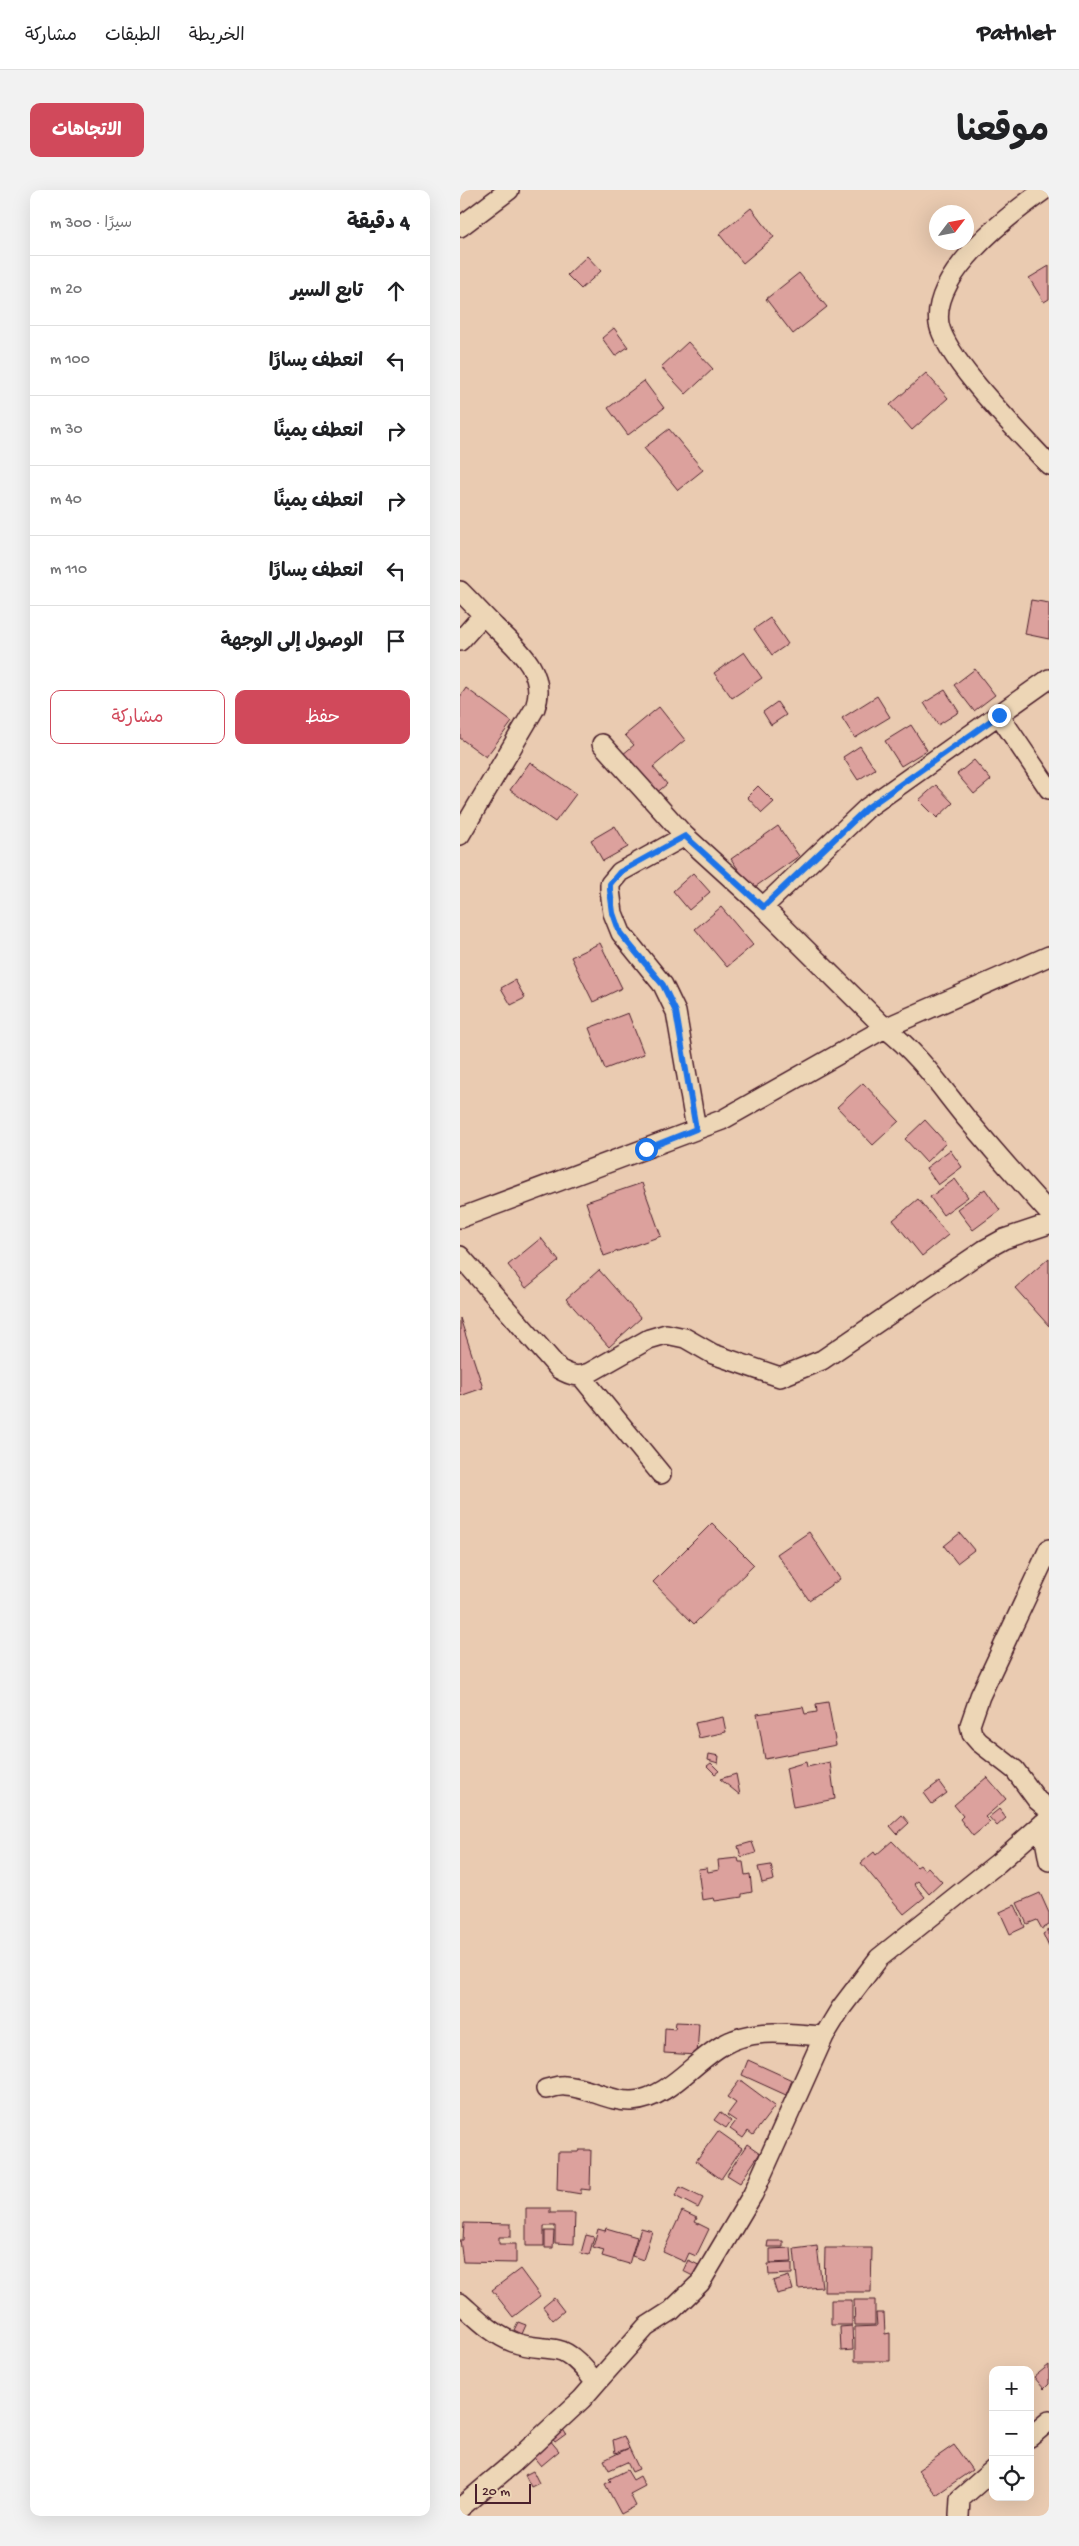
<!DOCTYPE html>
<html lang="ar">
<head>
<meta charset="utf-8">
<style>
	body { margin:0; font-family:"Gochi Hand","Playpen Sans Arabic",sans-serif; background:#f2f2f2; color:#202124; direction:rtl }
	.controls { position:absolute; right:15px; bottom:15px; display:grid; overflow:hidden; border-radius:10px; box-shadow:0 5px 20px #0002 }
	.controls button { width:45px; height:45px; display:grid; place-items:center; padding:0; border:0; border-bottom:1px solid #e0e0e0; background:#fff; color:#202124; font:25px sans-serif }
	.compass { position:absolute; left:469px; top:15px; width:45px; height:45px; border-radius:50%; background:#fff; box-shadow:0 5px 20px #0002; rotate:58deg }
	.scale { position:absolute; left:15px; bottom:12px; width:56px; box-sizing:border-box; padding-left:5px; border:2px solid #4a1f2b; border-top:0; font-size:14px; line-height:18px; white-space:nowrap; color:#4a1f2b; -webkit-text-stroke:4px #edd6b6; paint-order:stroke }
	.stop { position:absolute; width:15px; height:15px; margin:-11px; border:4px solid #1a73e8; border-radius:50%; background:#fff }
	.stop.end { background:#1a73e8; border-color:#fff; box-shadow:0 1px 5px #0008 }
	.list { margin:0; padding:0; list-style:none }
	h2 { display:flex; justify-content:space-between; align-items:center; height:65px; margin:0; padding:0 20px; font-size:21px }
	h2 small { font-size:16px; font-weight:400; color:#757577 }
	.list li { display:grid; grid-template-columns:32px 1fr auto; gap:15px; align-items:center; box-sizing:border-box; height:70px; padding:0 20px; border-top:1px solid #e0e0e0 }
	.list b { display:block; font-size:19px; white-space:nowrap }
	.list em { font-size:16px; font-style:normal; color:#757577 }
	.actions { display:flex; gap:10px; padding:15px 20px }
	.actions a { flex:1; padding:11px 0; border:1px solid #d1495b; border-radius:10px; text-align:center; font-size:18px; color:#d1495b }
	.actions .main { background:#d1495b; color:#fff }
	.icon { flex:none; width:28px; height:28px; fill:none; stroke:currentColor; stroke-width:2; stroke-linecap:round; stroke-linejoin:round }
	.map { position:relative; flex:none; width:589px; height:2326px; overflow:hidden; direction:ltr; border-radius:10px }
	header { display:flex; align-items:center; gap:30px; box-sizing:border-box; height:70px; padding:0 25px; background:#fff; border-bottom:1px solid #e0e0e0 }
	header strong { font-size:24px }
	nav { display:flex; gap:28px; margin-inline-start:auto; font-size:18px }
	.intro { display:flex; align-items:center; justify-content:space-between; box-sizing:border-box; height:120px; padding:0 30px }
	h1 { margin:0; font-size:35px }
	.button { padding:12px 22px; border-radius:10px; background:#d1495b; color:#fff; font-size:18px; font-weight:700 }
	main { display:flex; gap:30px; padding:0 30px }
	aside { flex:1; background:#fff; border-radius:10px; box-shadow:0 5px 20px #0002 }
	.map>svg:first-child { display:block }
	.building { fill:#dca19d; stroke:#4a1f2b }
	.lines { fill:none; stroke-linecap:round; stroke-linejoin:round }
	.street-casing { stroke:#4a1f2b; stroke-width:22 }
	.street { stroke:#edd6b6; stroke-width:19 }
	.route { stroke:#1a73e8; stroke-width:6 }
</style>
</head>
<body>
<header>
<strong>Pathlet</strong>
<nav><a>الخريطة</a><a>الطبقات</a><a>مشاركة</a></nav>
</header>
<div class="intro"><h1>موقعنا</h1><a class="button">الاتجاهات</a></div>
<main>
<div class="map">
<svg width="589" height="2326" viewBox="0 0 589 2326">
	<rect width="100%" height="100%" fill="#eacbb1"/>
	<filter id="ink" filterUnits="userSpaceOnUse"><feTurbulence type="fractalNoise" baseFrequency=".02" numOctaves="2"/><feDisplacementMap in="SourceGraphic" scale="10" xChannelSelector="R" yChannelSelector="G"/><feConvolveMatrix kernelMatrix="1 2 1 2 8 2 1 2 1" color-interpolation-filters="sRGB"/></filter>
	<g filter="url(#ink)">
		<path class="building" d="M291,18l23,29 -31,26 -24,-29z
			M127,66l14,15 -20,18 -14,-14z
			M589,76v33l-5,3 -15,-24z
			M339,83l28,34 -34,27 -27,-35z
			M154,138l14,19 -13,9 -13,-18z
			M228,152l25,27 -27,25 -25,-27z
			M466,183l22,25 -36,32 -22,-25z
			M184,191l20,27 -36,27 -20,-27z
			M209,239l34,41 -25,20 -34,-42z
			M571,410l18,3v36l-24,-5z
			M310,428l18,26 -16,11 -18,-26z
			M284,462l18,26 -30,20 -18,-25z
			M515,479l20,26 -21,16 -20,-26z
			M6,498l46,34 -26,35 -26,-19v-41z
			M485,500l14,22 -21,13 -14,-22z
			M417,506l13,21 -35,21 -13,-20z
			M317,512l9,13 -15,10 -8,-13z
			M199,517l26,33 -32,27 14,17 -12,10 -33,-39 12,-10 -9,-10z
			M451,535l16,25 -26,16 -16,-25z
			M400,556l15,23 -17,11 -15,-23z
			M514,570l17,20 -17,14 -17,-20z
			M70,572l46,32 -21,28 -45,-32z
			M476,595l17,18 -16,15 -18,-18z
			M298,596l16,16 -12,11 -15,-16z
			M155,636l13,21 -25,14 -12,-21z
			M318,636l21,30 -47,33 -21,-30z
			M233,683l17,19 -21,18 -16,-19z
			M261,717l32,38 -26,22 -32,-38z
			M140,753l22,45 -29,14 -22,-45z
			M55,790l10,18 -14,7 -10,-17z
			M168,823l16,41 -39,15 -16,-41z
			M403,893l36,38 -26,24 -36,-38z
			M465,930l21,23 -20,19 -21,-23z
			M490,960l12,17 -24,18 -12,-17z
			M495,989l13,18 -25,18 -13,-18z
			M182,993l19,53 -57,20 -18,-54z
			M525,999l15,21 -27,20 -16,-21z
			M458,1009l30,36 -26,21 -29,-36z
			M81,1048l18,23 -33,27 -18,-23z
			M589,1068v68l-34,-38z
			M139,1080l42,48 -32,29 -43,-48z
			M0,1128l23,70 -23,8z
			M252,1333l42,42 -60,59 -41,-42z
			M349,1342l31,47 -31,21 -32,-46z
			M500,1343l14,17 -17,13 -13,-17z
			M368,1512l8,43 -71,14 -8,-45 46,-7 2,7 12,-2 -1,-8z
			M263,1527l3,15 -27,6 -4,-15z
			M249,1564l10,2 -1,7 -10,-3z
			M346,1572l1,5 23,-5 5,37 -42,8 -7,-39z
			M251,1573l8,8 -4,3 -8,-8z
			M276,1584l4,21 -20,-16z
			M527,1587l19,22 -21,18 5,5 -17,14 -13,-17 3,-3 -9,-11z
			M479,1592l8,11 -15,11 -8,-11z
			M539,1619l7,9 -9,8 -8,-9z
			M442,1625l7,8 -12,11 -7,-8z
			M432,1651l25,26 3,-2 4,5 4,-3 14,15 -13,12 -11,-13 -4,3 11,13 -21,17 -43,-51 13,-11 2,3z
			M292,1652l4,11 -15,4 -3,-11z
			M278,1668l1,4h4l2,13 5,-1 2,18 -10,2v3l-27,4 -1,-3 -12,2 -4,-31 9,-1 1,4 11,-2 -1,-10z
			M311,1675l3,15 -12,3 -4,-16z
			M580,1703l9,20v12l-7,4 -5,-9 -10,4 -10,-21z
			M555,1715l10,22 -15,7 -10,-22z
			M589,1740v17l-6,-13z
			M216,1832l23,1 -2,32 -33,-2 1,-25 10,1z
			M288,1870l44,20 -6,15 -44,-20z
			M280,1890l35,26 -22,29 -5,-4 -5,7 -13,-9 6,-8 -9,-6 9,-12 -9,-6z
			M260,1922l11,9 -5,7 -12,-8z
			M258,1941l24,17 -21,31 -25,-18z
			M287,1954l13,9 -20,30 -13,-8z
			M119,1960h12l-1,40 -9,-1v5l-24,-4 1,-38h20z
			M220,1997l23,11 -5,10 -23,-12z
			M66,2018h24v5h25l-1,31 -19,-1v-17h-11v20h-18z
			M222,2021l15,7 -2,4 14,7 -13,27 -7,-3 -4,9 -22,-10z
			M4,2033l47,1v13h-12v7h17v19l-53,-1 -3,-22h3z
			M146,2038l31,9 -8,27 -27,-8 2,-6 -11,-3 5,-18 7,2z
			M181,2038l11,3 -9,29 -11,-4z
			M85,2041h9l-1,17h-8z
			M126,2045l8,2 -5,18 -8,-2z
			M308,2051h15v6h-16z
			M357,2056l5,41 -24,2 -4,-40z
			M331,2058l1,14 -22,1v-14z
			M365,2058h47l-1,44h-47z
			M228,2070l17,8 -6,11 -16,-8z
			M332,2073v11l-23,1 -1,-11z
			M60,2079l20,27 -27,21 -21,-27z
			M329,2086l4,14 -16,4 -4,-13z
			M94,2108l10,13 -11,9 -10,-13z
			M371,2110h21v25h-21z
			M394,2110h21v25h-20z
			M416,2123h8l1,21 5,-1v28h-35v-34l22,-1z
			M58,2132l8,3 -4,9 -8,-4z
			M392,2136l1,24 -12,1 -1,-24z
			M589,2175v19l-5,5 -10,-12z
			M102,2238l4,6 -11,8 -5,-6z
			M164,2246l5,12 -14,5 -2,-13z
			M89,2249l10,12 -18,15 -10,-12z
			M494,2255l18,25 -36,25 -18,-25z
			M169,2258l10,21 -7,3 -5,-10 -18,8 -5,-10z
			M167,2280l6,10 7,-4 5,10 -15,8 6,12 -15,8 -16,-30 6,-3 -2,-2z
			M73,2281l6,12 -8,4 -6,-12z"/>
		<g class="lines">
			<defs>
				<path id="street" d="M584,0c-35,25 -113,84 -105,134 7,36 83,111 110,141
					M0,37l49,-37
					M0,401c12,12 23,24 35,36 22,21 53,46 40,81l-75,127
					M0,451l23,-26
					M539,525l50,74
					M142,554l83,92 78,71 122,121c35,27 54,57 81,90 27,32 55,64 83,95
					M225,646l-65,36 -10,12v6l3,23 8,20 42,52 13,27 20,117
					M303,717l104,-99 182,-129
					M0,1028l262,-98 163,-92 164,-72
					M0,1066l99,113c11,6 18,9 30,4l60,-34 17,-5 19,4 28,16 67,23 42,-17 162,-110 20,-11 45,-15
					M121,1186l80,98
					M589,1359l-69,147 -10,29 2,9 7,8 36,28 22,30 12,10
					M582,1634l7,37
					M86,1899c6,-1 13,-4 19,-3 23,1 45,16 67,15 36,-2 62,-40 91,-56 32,-18 66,-11 101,-9
					M0,2113c17,15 32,31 53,39 15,6 30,5 45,8 15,3 29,22 38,33l-14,16 -70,65 -52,44
					M136,2193l50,-56 25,-16 29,-28 53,-89 71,-158 17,-28 38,-50 119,-95 51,-45
					M570,2247l19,-16
					M499,2326l1,-17 33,-29"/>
			</defs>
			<use href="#street" class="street-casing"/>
			<use href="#street" class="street"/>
		</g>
	</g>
	<g class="lines" filter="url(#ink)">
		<path class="route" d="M186,959l50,-20 -20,-117 -13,-27 -43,-52 -7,-20 -3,-23v-6l10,-12 65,-36 78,71 104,-99 132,-93"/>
	</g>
</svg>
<div class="controls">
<button>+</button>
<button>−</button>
<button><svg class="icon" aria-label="locate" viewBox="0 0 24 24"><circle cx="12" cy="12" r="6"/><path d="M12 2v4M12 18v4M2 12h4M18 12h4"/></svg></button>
</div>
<svg class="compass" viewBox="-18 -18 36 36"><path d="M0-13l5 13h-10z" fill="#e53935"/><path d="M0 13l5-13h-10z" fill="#757577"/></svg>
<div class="scale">20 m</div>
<div class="stop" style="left:186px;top:959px"></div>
<div class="stop end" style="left:539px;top:525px"></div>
</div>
<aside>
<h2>4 دقيقة<small>سيرًا · 300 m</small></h2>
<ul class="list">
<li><svg class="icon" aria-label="ahead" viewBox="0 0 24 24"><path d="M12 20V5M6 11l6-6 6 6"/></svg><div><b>تابع السير</b></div><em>20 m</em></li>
<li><svg class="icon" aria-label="left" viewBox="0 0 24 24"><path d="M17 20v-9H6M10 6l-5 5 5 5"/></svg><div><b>انعطف يسارًا</b></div><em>100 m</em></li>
<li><svg class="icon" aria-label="right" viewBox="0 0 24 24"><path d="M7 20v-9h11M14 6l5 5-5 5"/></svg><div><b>انعطف يمينًا</b></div><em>30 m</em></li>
<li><svg class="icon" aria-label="right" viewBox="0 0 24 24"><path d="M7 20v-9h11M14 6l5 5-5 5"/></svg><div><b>انعطف يمينًا</b></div><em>40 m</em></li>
<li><svg class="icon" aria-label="left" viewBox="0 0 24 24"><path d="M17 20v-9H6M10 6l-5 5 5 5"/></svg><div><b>انعطف يسارًا</b></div><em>110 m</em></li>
<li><svg class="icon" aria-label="arrive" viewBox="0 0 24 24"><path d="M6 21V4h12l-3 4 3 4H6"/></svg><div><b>الوصول إلى الوجهة</b></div></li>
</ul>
<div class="actions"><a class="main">حفظ</a><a>مشاركة</a></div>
</aside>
</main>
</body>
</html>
